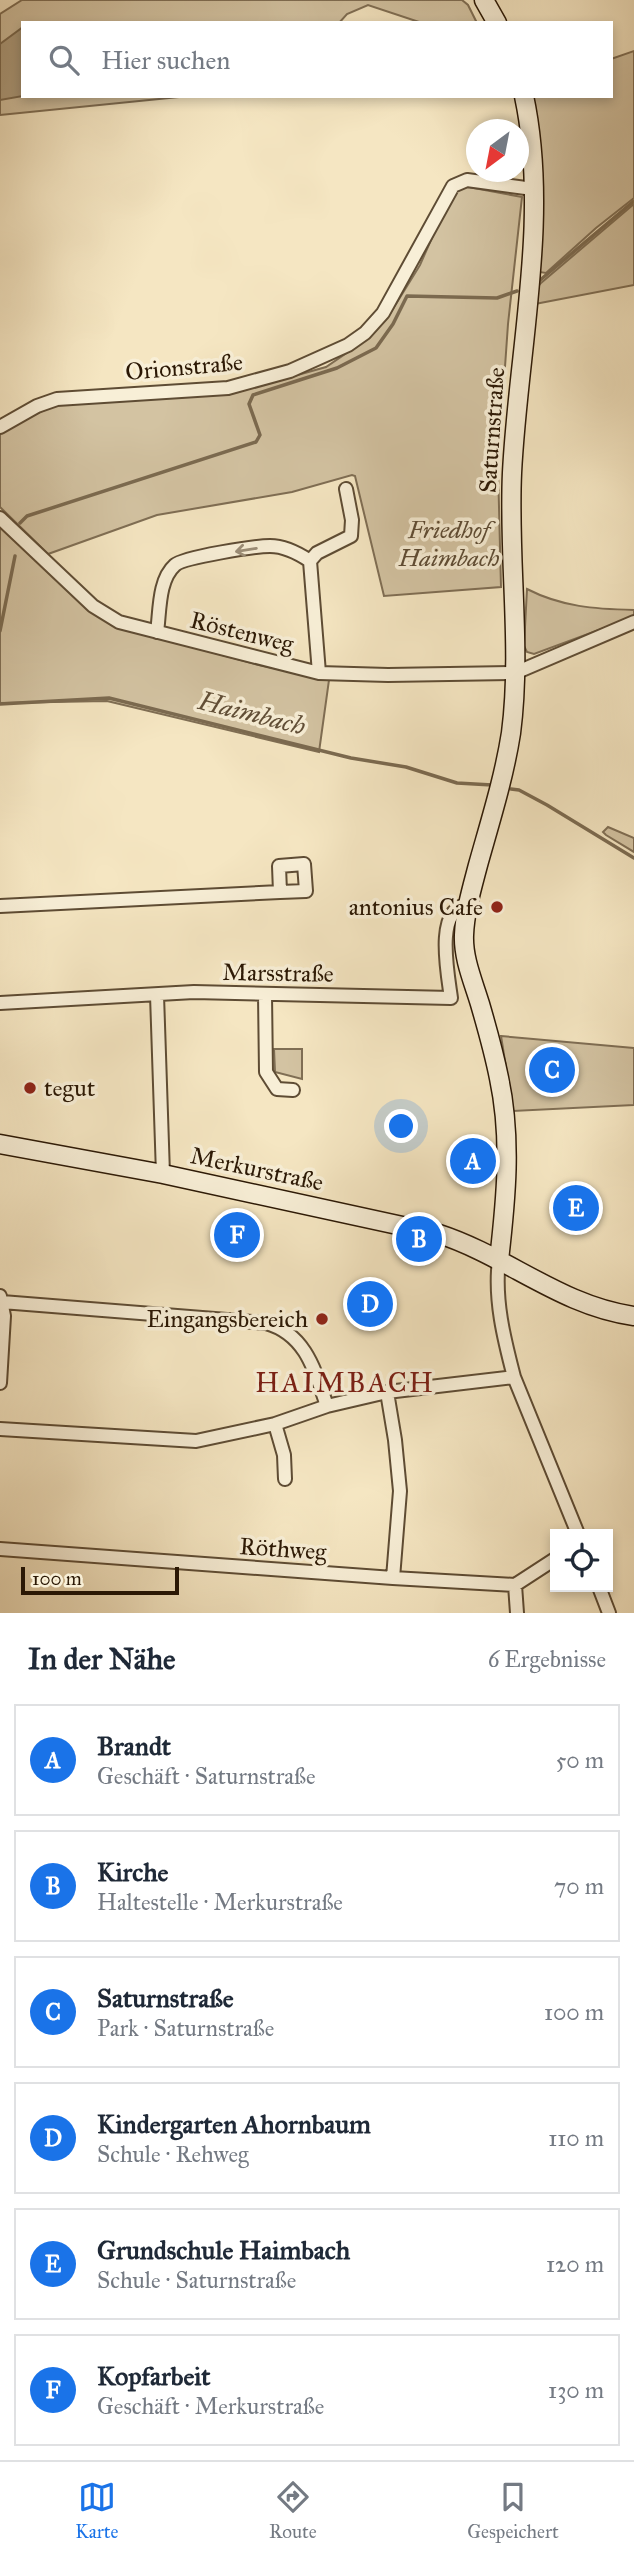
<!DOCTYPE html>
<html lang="de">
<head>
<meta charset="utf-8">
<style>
	body { margin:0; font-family:"IM FELL Great Primer",serif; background:#f6f6f7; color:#1f2937 }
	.controls { position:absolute; right:21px; bottom:21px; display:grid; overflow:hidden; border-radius:0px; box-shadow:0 4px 10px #0003 }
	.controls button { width:63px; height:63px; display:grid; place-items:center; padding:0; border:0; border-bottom:2px solid #e0e1e3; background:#fff; color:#1f2937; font:35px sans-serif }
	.compass { position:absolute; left:466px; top:119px; width:63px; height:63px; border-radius:50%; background:#fff; box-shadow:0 4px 10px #0003; rotate:212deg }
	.scale { position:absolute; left:21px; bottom:18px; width:158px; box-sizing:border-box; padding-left:7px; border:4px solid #2b1805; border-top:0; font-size:19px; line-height:24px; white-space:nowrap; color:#2b1805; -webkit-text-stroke:5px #f8efd7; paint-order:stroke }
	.you { position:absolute; left:402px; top:1127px; width:24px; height:24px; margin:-18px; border:5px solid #fff; border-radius:50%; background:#1a73e8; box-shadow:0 0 0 10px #1a73e833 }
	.badge { display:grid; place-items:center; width:46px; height:46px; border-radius:50%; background:#1a73e8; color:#fff; font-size:23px; font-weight:700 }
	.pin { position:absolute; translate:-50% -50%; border:4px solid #fff; box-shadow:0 2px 7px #0006 }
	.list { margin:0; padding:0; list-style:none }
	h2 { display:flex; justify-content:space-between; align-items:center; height:91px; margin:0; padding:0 28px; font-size:30px }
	h2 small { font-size:23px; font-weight:400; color:#747a83 }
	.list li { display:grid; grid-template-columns:46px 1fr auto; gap:21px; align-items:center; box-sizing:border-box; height:112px; margin:0 14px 14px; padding:0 14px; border:2px solid #e0e1e3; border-radius:0px }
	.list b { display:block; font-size:26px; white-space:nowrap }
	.list p { margin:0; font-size:23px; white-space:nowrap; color:#747a83 }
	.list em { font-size:23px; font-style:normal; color:#747a83 }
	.icon { flex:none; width:38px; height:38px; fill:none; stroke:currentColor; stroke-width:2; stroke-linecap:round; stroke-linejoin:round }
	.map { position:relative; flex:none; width:634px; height:1613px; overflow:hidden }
	.search { position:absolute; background:#fff; box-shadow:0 4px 10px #0003; left:21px; right:21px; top:21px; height:77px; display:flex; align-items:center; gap:18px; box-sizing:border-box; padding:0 24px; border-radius:0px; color:#747a83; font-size:26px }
	.sheet { height:847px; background:#fff }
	nav { display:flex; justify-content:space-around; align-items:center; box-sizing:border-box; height:98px; border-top:2px solid #e0e1e3; background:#fff; font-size:19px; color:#747a83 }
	nav a { display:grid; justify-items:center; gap:4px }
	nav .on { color:#1a73e8 }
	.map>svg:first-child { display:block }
	.green { fill:#d3c3a2; stroke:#7f6e54; stroke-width:2 }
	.water { fill:#b0a082; stroke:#7b6a50; stroke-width:2 }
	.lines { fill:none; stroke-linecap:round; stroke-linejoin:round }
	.stream { stroke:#7b6a50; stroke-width:3.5 }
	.street-casing { stroke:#5e4c34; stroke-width:16 }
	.secondary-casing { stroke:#2b1805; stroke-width:21 }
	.street { stroke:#f8efd7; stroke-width:12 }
	.secondary { stroke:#f8efd7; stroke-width:18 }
	.oneway { stroke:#9c8e78 }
	.poi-dot { fill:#8f2418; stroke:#f8efd7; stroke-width:2.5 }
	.labels { text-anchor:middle; stroke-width:7; stroke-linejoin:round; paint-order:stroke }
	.street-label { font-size:24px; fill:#2b1805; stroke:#f8efd7 }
	.park-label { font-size:24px; font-style:italic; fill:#5d4b34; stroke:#f8efd7 }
	.poi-label { font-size:24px; fill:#2b1805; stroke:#f8efd7; text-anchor:end }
	.water-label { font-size:26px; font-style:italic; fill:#604e37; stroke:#f8efd7 }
	.quarter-label { font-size:28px; letter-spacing:2px; fill:#7a1f14; stroke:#f8efd7 }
</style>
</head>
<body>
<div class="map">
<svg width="634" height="1613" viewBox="0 0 634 1613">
	<rect width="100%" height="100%" fill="#f5e6c2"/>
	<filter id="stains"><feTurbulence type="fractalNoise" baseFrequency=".00286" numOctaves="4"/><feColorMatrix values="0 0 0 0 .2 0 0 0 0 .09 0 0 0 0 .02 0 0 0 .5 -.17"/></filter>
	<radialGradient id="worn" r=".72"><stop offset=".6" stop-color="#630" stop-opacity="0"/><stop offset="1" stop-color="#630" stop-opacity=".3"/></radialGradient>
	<path class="green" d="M22,0h440l6,5 9,18h-55l-54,-18 -21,9 -8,9h-316v73h166l-189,19v-101z
		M634,51v147l-38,30 -50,45 -7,-1 -8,-176h80v-37z
		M463,186l59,11 -14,127 -10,143 3,120 -117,9 -29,-120 -3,-1 -60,17 -135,23 -109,39 -48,-47v-76l57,-27 183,-13 86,-24 44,-30 18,-20 32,-52 26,-59 10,-15z
		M634,204v81l-99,19 2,-16 4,-5z
		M0,525l83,80 29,20 147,40 70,15 -10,72 -212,-51 -107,2z
		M527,589c35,18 68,20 107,21v7l-100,37 -7,-2 -3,-6z
		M608,827l26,11v14l-28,-17 -3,-3z
		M501,1036l133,12v57l-121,6z
		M274,1049h28v30l-27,-7z"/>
	<path class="water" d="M23,27v69l-23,4v-56z"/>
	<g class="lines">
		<path class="stream" d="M539,281l95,-80
			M20,523l7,-7 229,-74 4,-7 -11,-31 4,-9 84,-27 39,-20 17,-24 14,-28 90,2 20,-7
			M0,631l15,-75
			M0,704l109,-6 242,60 55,9 51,16 35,2
			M511,789l8,1 28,15 87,53"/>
		<defs>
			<path id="street" d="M0,427l37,-21 20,-7 171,-11 62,-17 58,-26 17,-12 18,-20 70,-127 14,-6 66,9
				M0,518l93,88 26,16 200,51 69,2 127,-2 119,-51
				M157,632c3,-20 1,-52 18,-67 9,-8 81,-19 95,-19 15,0 28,7 40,15
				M319,673l-9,-112 7,-8 34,-17 1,-16 -6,-31
				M304,864l2,27 -26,1 -1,-26z
				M0,906l280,-14
				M157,995l6,179
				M265,995l1,77 11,17 16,1
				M0,1003l194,-11 257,6c-3,-23 -17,-91 17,-93
				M499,1260c-5,39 5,79 15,117l64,157
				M2,1302l264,21c40,11 49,48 61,83
				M0,1383l4,-67 -4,-20
				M387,1392l8,48 5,51 -7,87
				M275,1424l9,31 1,24
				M0,1429l196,12 79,-17 52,-18 60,-14 127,-15
				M0,1549l393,29 122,7 40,-26
				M515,1585l2,28
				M599,1587l10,26"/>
			<path id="secondary" d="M484,0l13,23
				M0,1144l163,30 276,60c68,22 122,72 195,82
				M499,1260c7,-61 13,-121 0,-182 -5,-25 -12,-50 -19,-74 -7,-23 -17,-46 -16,-69 1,-24 8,-47 14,-70 12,-43 26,-87 33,-132 11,-84 -3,-174 1,-260 6,-123 38,-255 12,-377"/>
		</defs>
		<use href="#street" class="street-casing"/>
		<use href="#secondary" class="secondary-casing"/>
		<use href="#street" class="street"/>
		<use href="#secondary" class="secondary"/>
	</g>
	<defs><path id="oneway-shaft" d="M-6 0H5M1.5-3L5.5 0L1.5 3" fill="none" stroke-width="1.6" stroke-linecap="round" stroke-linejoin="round" transform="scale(1.75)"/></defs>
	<use class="oneway" href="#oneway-shaft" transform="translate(246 550) rotate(171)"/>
	<g class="poi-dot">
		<circle cx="497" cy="907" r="7"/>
		<circle cx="30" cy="1088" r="7"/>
		<circle cx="322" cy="1319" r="7"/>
	</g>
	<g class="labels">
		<g class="street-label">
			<text transform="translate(184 367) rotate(-5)" y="8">Orionstraße</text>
			<text transform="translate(492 430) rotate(-86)" y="8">Saturnstraße</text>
			<text transform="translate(242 632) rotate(14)" y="8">Röstenweg</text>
			<text transform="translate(278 973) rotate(1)" y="8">Marsstraße</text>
			<text transform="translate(257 1169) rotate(12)" y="8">Merkurstraße</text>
			<text transform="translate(283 1549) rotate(4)" y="8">Röthweg</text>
		</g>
		<g class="park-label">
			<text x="449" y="538">Friedhof<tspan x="449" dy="28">Haimbach</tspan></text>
		</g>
		<g class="poi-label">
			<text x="483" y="915">antonius Cafe</text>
			<text x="44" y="1096" text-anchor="start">tegut</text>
			<text x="308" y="1327">Eingangsbereich</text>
		</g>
		<g class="water-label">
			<text transform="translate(252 713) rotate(14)" y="9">Haimbach</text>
		</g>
		<g class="quarter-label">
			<text x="345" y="1392">HAIMBACH</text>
		</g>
	</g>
	<rect width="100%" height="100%" filter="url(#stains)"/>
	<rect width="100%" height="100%" fill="url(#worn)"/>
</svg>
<div class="controls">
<button><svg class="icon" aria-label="locate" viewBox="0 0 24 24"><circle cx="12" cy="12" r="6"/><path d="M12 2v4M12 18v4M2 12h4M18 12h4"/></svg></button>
</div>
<svg class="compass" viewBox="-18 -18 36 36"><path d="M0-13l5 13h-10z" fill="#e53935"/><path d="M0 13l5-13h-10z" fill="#747a83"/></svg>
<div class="scale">100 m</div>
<div class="you"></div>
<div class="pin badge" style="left:473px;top:1161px">A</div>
<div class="pin badge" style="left:419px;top:1239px">B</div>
<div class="pin badge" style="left:552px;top:1070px">C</div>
<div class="pin badge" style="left:370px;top:1304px">D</div>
<div class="pin badge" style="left:576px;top:1208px">E</div>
<div class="pin badge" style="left:237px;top:1235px">F</div>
<div class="search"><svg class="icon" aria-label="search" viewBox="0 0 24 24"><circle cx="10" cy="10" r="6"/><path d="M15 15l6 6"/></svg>Hier suchen</div>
</div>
<section class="sheet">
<h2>In der Nähe<small>6 Ergebnisse</small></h2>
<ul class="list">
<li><span class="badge">A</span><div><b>Brandt</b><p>Geschäft · Saturnstraße</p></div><em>50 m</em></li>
<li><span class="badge">B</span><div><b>Kirche</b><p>Haltestelle · Merkurstraße</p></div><em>70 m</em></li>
<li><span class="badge">C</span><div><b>Saturnstraße</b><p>Park · Saturnstraße</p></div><em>100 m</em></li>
<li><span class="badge">D</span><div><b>Kindergarten Ahornbaum</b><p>Schule · Rehweg</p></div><em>110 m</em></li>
<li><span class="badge">E</span><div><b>Grundschule Haimbach</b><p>Schule · Saturnstraße</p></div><em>120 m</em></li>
<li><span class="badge">F</span><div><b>Kopfarbeit</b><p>Geschäft · Merkurstraße</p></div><em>130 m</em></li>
</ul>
</section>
<nav>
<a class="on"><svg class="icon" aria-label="map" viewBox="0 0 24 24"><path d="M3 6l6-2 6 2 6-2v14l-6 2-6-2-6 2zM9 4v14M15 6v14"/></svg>Karte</a>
<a><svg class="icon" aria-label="directions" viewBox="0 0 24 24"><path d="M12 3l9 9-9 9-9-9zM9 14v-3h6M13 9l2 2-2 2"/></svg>Route</a>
<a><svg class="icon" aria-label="saved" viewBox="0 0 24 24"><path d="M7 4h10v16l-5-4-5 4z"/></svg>Gespeichert</a>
</nav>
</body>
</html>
